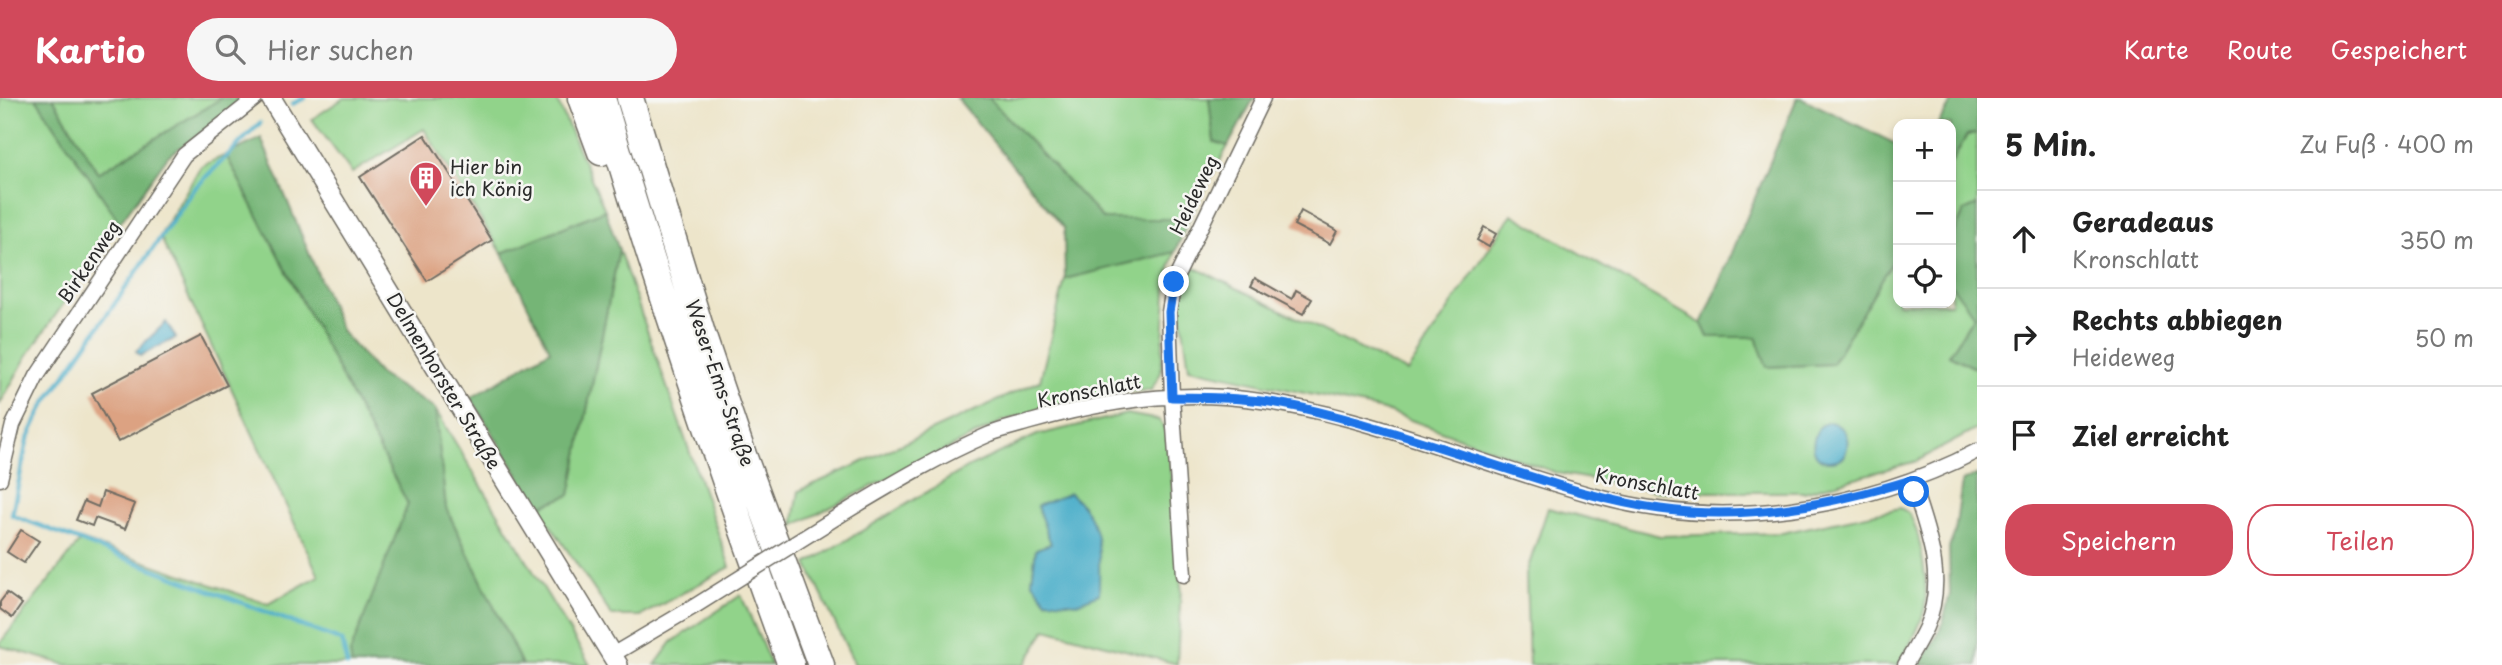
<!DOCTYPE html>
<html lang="de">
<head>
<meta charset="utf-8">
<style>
	body { margin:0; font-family:"Playpen Sans",sans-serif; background:#f6f6f6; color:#222 }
	.controls { position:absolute; right:21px; top:21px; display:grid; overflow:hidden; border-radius:14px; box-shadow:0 4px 10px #0003 }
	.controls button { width:63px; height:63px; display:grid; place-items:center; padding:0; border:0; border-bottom:2px solid #e0e0e0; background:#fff; color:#222; font:35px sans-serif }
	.stop { position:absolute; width:21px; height:21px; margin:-16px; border:5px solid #1a73e8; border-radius:50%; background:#fff }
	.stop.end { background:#1a73e8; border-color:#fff; box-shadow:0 2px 7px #0008 }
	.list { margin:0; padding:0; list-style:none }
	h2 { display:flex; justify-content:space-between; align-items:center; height:91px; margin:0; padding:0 28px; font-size:30px }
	h2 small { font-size:23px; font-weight:400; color:#767676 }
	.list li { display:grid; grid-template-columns:46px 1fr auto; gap:21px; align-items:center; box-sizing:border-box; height:98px; padding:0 28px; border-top:2px solid #e0e0e0 }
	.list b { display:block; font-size:26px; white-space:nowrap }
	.list p { margin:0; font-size:23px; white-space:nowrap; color:#767676 }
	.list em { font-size:23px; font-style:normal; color:#767676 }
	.actions { display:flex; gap:14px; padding:21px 28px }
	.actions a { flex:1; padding:16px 0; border:2px solid #d1495b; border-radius:28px; text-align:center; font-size:24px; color:#d1495b }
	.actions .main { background:#d1495b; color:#fff }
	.icon { flex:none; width:38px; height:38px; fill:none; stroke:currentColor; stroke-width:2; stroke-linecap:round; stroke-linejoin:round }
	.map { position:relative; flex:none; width:1977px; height:567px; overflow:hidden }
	header { display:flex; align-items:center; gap:42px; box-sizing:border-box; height:98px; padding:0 35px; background:#d1495b; color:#fff }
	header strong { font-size:33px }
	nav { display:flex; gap:38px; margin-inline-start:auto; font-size:24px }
	.search { width:490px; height:63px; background:#f6f6f6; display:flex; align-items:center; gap:18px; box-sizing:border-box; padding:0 24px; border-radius:38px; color:#767676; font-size:26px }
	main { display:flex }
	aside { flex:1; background:#fff }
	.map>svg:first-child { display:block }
	.green { fill:#91d38a; stroke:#5e7f5a; stroke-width:2; fill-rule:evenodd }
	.forest { fill:#74b576; stroke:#507050; stroke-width:2 }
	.water { fill:#4aadc9; stroke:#3a6c7a; stroke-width:2 }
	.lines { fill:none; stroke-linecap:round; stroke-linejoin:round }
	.stream { stroke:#4aadc9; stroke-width:4.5 }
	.building { fill:#dca282 }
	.minor-casing { stroke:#6f6c63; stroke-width:17 }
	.tertiary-casing { stroke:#6f6c63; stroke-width:22 }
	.motorway-casing { stroke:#6f6c63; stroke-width:29 }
	.minor { stroke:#fff; stroke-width:14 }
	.tertiary { stroke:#fff; stroke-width:19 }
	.motorway { stroke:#fff; stroke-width:26 }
	.minor-bridge-casing { stroke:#6f6c63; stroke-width:17; stroke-linecap:butt }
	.minor-bridge { stroke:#fff; stroke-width:14 }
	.route { stroke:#1a73e8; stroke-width:9 }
	.labels { text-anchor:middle; stroke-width:5; stroke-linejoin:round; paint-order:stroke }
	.poi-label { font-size:19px; fill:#2b2b2b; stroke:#f6f6f2; text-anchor:start }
	.street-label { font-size:19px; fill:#2b2b2b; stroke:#f6f6f2 }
</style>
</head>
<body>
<header>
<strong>Kartio</strong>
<div class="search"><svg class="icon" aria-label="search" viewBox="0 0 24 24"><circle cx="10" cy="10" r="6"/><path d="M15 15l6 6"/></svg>Hier suchen</div>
<nav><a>Karte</a><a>Route</a><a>Gespeichert</a></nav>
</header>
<main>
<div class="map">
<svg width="1977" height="567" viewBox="0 0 1977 567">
	<rect width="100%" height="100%" fill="#f6f6f2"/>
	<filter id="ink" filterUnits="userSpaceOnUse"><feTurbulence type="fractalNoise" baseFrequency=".0143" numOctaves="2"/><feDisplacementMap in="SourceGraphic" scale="14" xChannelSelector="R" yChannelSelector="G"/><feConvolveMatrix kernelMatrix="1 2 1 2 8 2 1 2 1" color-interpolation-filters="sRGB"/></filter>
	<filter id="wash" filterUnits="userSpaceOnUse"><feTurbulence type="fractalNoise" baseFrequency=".00686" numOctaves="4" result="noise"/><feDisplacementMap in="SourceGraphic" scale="28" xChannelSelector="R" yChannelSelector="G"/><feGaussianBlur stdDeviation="1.57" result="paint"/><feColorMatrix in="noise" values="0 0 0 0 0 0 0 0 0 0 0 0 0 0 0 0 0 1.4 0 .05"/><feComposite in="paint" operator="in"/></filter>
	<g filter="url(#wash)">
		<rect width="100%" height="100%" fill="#ede5ca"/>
		<path class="green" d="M0,0h36l84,125 -93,133 -27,48z
			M53,0h169l-124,75z
			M344,0h212l49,112 -103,43 -78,-124 -72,44 -40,-54z
			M989,0h220l5,43 14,5 -39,73h-86z
			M1977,35v72l-13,6 -13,30v-78l16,-28z
			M226,57l182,349 -57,149 1,12h-285l-67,-19v-3l81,-103 187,64 51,-28 -159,-340 41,-70z
			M1512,116l190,110 6,13h48l11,30 65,-3 66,-112v51h53v-19l23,31 -25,40 28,14v60l-60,32 -113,31h-143l-104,-19 -174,-63 -194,-42 -10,-69 11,-34 217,107z
			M619,152l111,317 -89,49h-29l-74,-109 32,-12z
			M1175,154l-8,26 -6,95 -10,17 -58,5 -90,26 -210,105 6,-35 241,-110 25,-102z
			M435,311l155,256h-68l-76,-157z
			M1127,316l32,6 9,14 13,152 -4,78 -131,-35 -21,36h-170l-48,-101 158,-95 72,-34zM1051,446l-5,56 -14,-19 4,-32z
			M1548,410l112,28 122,-3 118,-25c2,1 8,4 9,6 12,17 20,76 15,97 -5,20 -16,36 -26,54h-369l-3,-91z
			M741,497l30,70h-116l17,-23z"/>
		<path class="forest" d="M36,0h17l45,75 124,-75h22l-13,14 -63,44 -48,67z
			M957,0h32l114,121h86l-14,33 -110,27 -1,-51z
			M1209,0h45l-26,48 -14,-4z
			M1797,0h5l96,47v107l-66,112 -65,3 -11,-30h-48l-6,-13z
			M1954,0h23v35l-10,2 -16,28v-39h-13z
			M261,40l81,194 37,42 56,35 11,99 76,157h-170l-2,-12 58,-149 -182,-349z
			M1977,107v164l-28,-14 25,-39 -23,-32v-43l13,-30z
			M605,112l14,40 -49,245 -32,12 -67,-109 79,-48 -48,-97z
			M1977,377v190h-57l21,-36 9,-35 -1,-46 6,-16 7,-51z"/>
		<path class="water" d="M166,224l10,16 -36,18 -4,-5z
			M1830,324c18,5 21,19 14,35 -29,14 -39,-11 -23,-32z
			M1070,395c34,29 29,60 29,101l-22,9 -31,-3 -14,-19 4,-32 15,-5 -14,-38z"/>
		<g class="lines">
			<path class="stream" d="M292,6l13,-6
				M260,25l-65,65 -152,219 -16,34 -15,74 330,126 5,24"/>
		</g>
		<g id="blocks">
			<path class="building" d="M425,37l67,105 -65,41 -67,-104z
				M1301,113l36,20 -7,13 -36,-19z
				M1484,129l12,7 -7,13 -12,-7z
				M1255,180l37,21 4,-9 16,9 -9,15 -52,-28z
				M201,238l26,49 -109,57 -26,-49z
				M103,394l32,12 -10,25 -30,-11 -3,8 -16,-6 8,-19 14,6z
				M21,432l18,11 -15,22 -17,-11z
				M7,495l15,11 -10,14 -12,-9v-7z"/>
		</g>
	</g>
	<g filter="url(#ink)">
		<use href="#blocks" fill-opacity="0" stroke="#6f6c63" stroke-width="2"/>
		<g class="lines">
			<defs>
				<path id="minor" d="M0,381l13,-54 24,-49 147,-221 72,-57
					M837,419c50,-30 99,-60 153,-83 13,-5 27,-8 40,-12 63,-18 129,-30 195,-25 129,10 250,67 374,100 124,34 264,13 378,-46
					M1184,477l-12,-178 -3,-85 5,-30 89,-184
					M612,557l83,-49
					M1905,567c7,-12 15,-25 21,-38 22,-50 0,-99 -15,-147"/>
				<path id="tertiary" d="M271,0l347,567"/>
				<path id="motorway" d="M581,0l20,54
					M602,0c56,192 121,380 189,567
					M630,0l73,239 40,118 78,210"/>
			</defs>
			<use href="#minor" class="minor-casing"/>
			<use href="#tertiary" class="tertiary-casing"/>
			<use href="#motorway" class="motorway-casing"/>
			<use href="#minor" class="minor"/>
			<use href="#tertiary" class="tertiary"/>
			<use href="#motorway" class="motorway"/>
			<defs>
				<path id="minor-bridge" d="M695,508l142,-89"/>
			</defs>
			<use href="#minor-bridge" class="minor-bridge-casing"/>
			<use href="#minor-bridge" class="minor-bridge"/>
		</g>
	</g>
	<g class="lines" filter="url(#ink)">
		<path class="route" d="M1174,184l-5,30 3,85c42,0 85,1 126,10 71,16 140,40 209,62 50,16 101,33 153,40 85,12 170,-4 251,-29l3,12"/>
	</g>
	<defs>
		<symbol id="building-pin" viewBox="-11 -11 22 30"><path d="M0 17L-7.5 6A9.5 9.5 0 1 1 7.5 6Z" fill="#d1495b" stroke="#f6f6f2"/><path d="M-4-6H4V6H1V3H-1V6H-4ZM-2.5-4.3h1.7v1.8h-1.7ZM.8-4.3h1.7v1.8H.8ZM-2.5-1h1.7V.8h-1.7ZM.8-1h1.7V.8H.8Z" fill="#fff"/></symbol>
	</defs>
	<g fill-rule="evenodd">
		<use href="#building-pin" x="407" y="61" width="38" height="52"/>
	</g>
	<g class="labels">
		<g class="poi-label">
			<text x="450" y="76">Hier bin<tspan x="450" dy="22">ich König</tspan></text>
		</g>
		<g class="street-label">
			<text transform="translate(1194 97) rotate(-64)" y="7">Heideweg</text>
			<text transform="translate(89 164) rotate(-56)" y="7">Birkenweg</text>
			<text transform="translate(444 283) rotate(59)" y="7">Delmenhorster Straße</text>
			<text transform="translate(720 285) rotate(71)" y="7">Weser-Ems-Straße</text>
			<text transform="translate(1089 293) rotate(-11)" y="7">Kronschlatt</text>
			<text transform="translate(1647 386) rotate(10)" y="7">Kronschlatt</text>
		</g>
	</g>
</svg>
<div class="controls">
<button>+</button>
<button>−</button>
<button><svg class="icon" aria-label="locate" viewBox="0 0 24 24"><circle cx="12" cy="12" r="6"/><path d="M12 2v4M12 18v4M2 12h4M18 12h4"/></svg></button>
</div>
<div class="stop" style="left:1914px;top:394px"></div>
<div class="stop end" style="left:1174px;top:184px"></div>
</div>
<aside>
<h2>5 Min.<small>Zu Fuß · 400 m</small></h2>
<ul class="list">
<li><svg class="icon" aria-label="ahead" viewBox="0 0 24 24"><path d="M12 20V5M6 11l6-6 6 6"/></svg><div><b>Geradeaus</b><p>Kronschlatt</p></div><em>350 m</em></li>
<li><svg class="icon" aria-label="right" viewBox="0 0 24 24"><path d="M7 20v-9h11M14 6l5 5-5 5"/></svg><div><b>Rechts abbiegen</b><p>Heideweg</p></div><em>50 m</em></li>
<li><svg class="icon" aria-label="arrive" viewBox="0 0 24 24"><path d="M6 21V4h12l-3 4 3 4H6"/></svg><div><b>Ziel erreicht</b></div></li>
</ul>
<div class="actions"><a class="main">Speichern</a><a>Teilen</a></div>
</aside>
</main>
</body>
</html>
